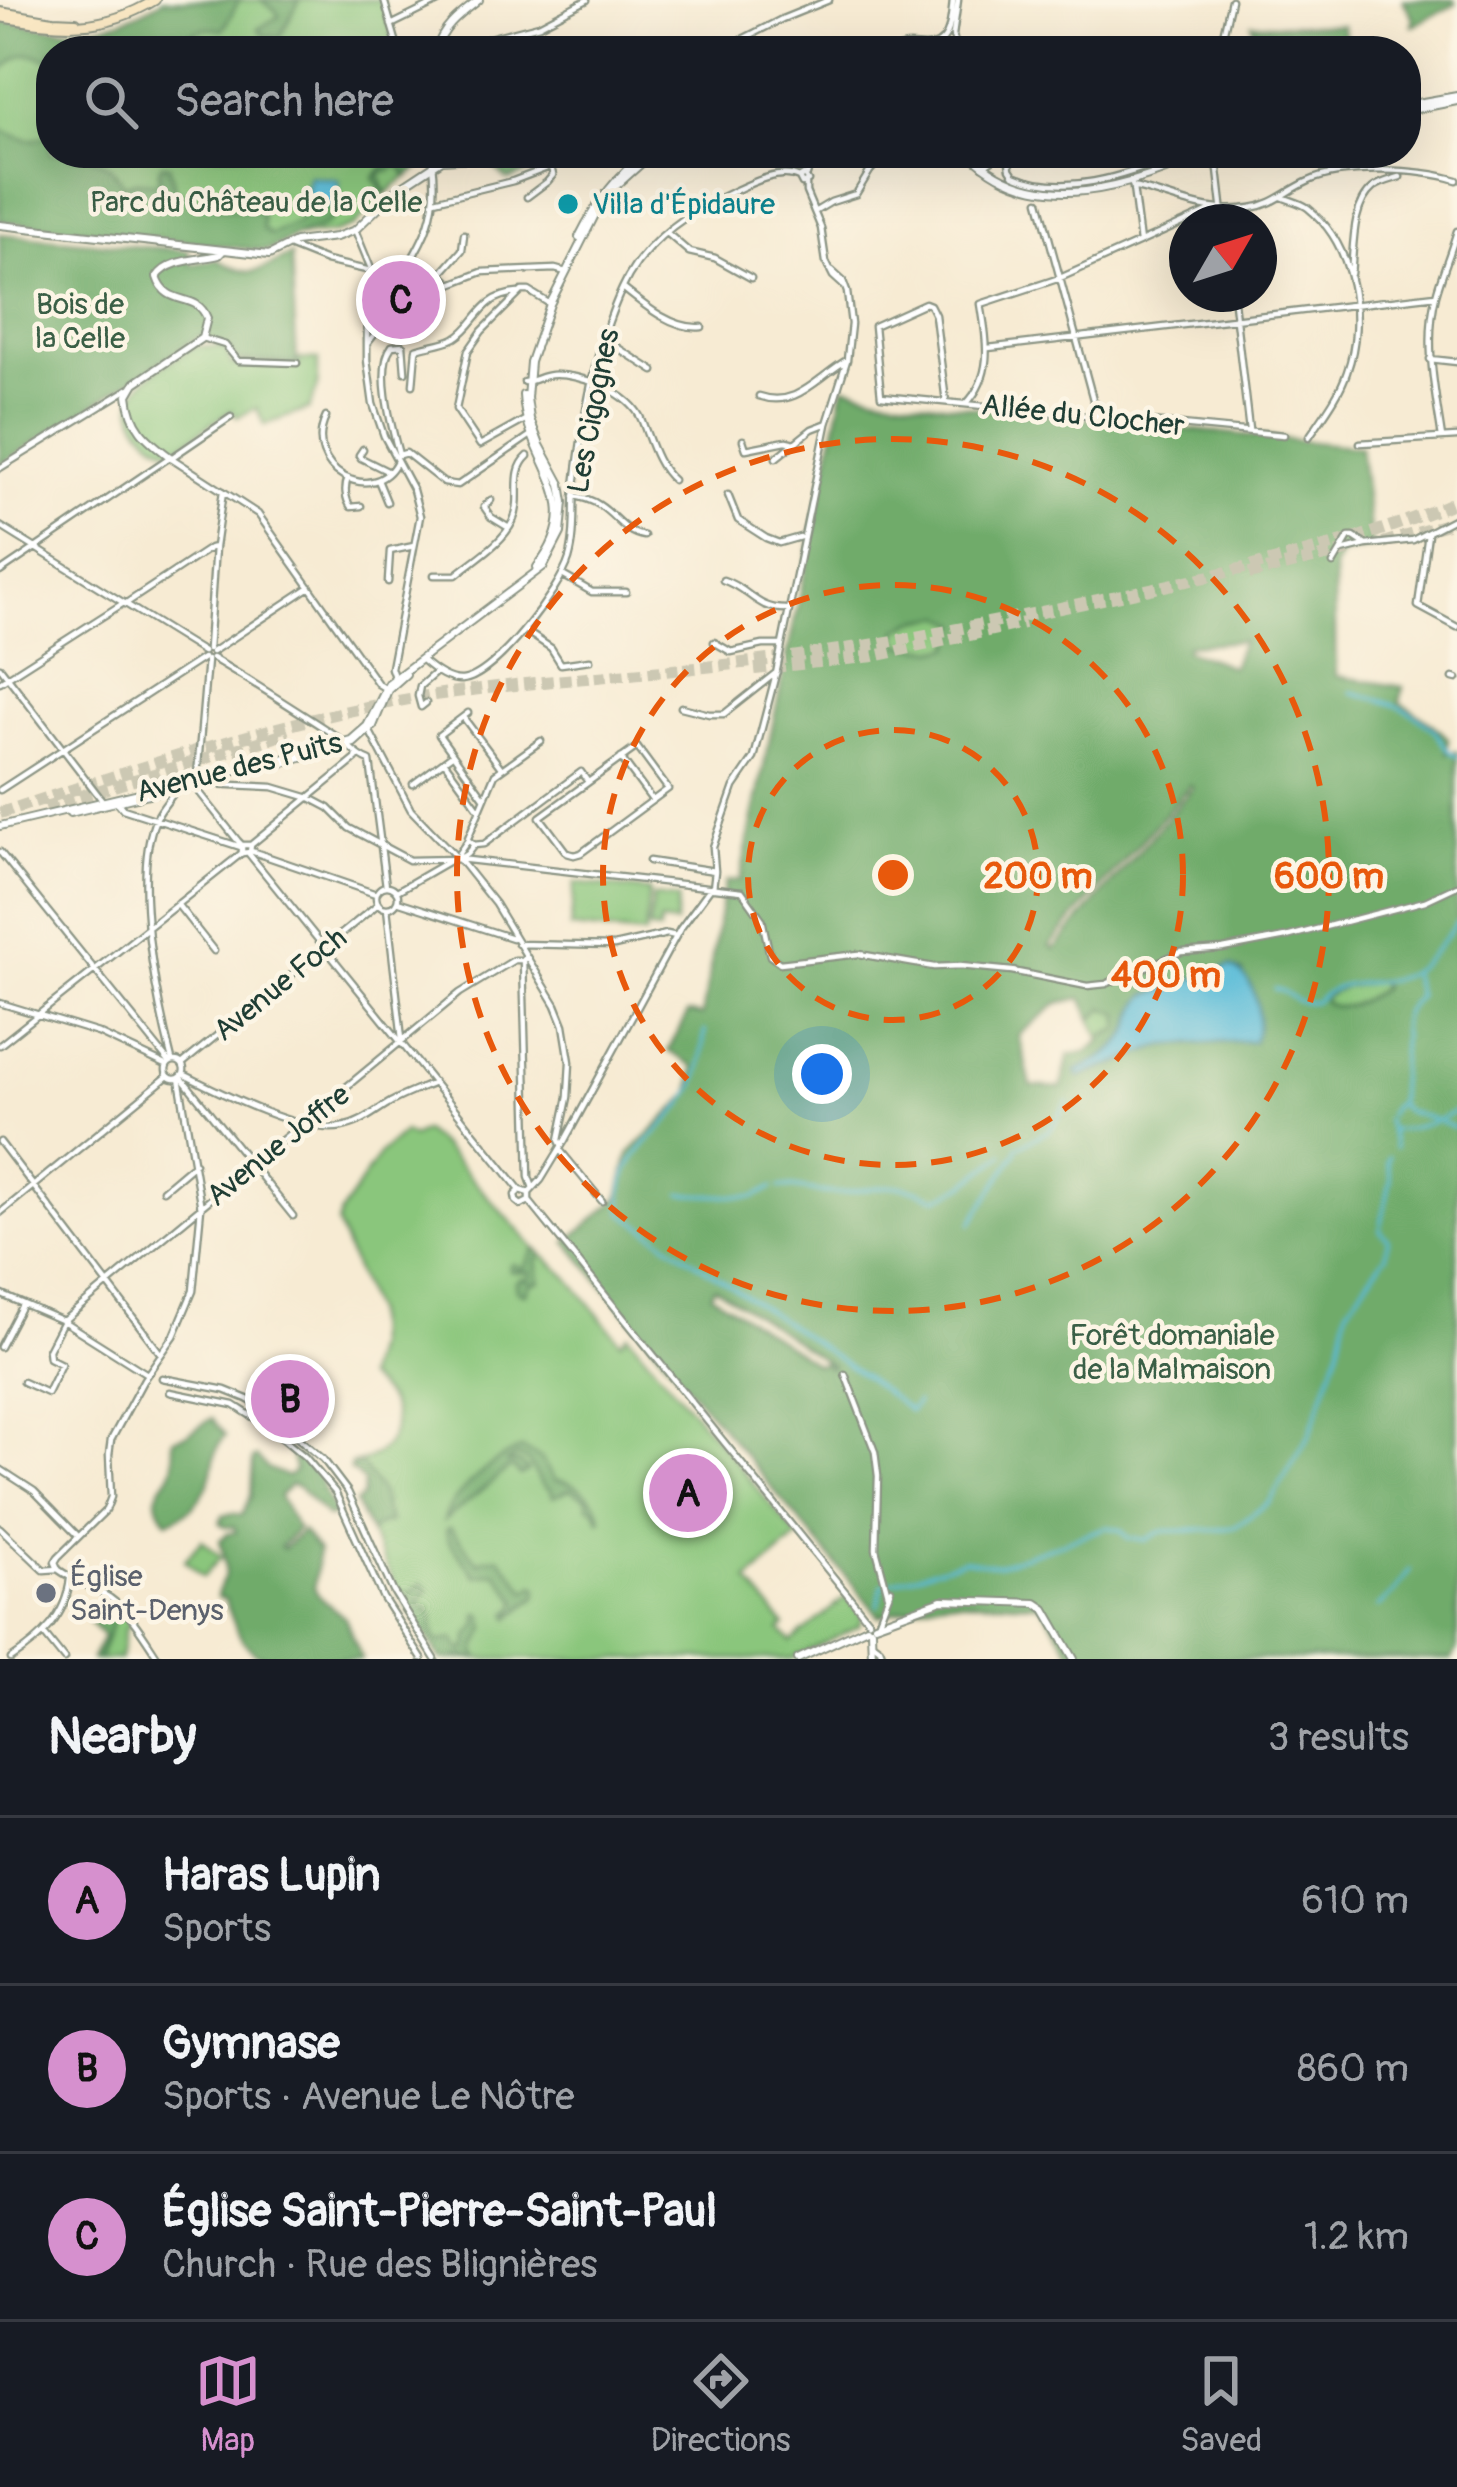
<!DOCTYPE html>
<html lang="en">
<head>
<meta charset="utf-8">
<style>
	body { margin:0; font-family:Pangolin,sans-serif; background:#242831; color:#f1f3f6 }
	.compass { position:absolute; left:1169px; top:204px; width:108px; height:108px; border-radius:50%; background:#171b24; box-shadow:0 12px 48px #0002; rotate:51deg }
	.you { position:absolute; left:822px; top:1074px; width:42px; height:42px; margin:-30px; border:9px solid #fff; border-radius:50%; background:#1a73e8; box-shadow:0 0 0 18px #1a73e833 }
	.badge { display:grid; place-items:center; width:78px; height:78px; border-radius:50%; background:#d690ce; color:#111; font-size:39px; font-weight:700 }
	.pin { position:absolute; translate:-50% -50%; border:6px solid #fff; box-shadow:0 3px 12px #0006 }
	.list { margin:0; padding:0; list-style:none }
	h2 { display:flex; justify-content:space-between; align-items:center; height:156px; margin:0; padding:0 48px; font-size:51px }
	h2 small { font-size:39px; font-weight:400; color:#9ea1a6 }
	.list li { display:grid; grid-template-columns:78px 1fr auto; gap:36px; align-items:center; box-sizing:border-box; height:168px; padding:0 48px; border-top:3px solid #363941 }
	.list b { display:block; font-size:45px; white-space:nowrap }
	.list p { margin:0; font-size:39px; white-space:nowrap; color:#9ea1a6 }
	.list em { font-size:39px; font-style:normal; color:#9ea1a6 }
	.icon { flex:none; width:66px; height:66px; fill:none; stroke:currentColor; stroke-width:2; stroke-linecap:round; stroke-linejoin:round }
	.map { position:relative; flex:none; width:1457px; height:1659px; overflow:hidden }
	.search { position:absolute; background:#171b24; box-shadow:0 12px 48px #0002; left:36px; right:36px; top:36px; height:132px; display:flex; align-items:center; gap:30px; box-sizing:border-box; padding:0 42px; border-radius:48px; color:#9ea1a6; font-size:45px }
	.sheet { height:660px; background:#171b24 }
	nav { display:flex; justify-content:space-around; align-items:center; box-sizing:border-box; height:168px; border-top:3px solid #363941; background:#171b24; font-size:33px; color:#9ea1a6 }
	nav a { display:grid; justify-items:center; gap:6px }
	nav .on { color:#d690ce }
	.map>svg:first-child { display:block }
	.green { fill:#8ac67b; stroke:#548258; stroke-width:3 }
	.forest { fill:#6fab6b; stroke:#477450; stroke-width:3; fill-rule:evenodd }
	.water { fill:#59bbd8; stroke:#3c7c86; stroke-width:3 }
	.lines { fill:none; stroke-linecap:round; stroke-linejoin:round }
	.stream { stroke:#59bbd8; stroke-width:3 }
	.motorway-tunnel { stroke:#ccc8b3; stroke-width:12; stroke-dasharray:12 6; stroke-linecap:butt }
	.minor-casing { stroke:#8b9484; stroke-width:9 }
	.tertiary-casing { stroke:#8b9484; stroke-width:10 }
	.secondary-casing { stroke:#8b9484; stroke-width:12 }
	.minor { stroke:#fff; stroke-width:4.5 }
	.tertiary { stroke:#fff; stroke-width:6 }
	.secondary { stroke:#f9e7c3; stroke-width:8 }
	.ring { fill:none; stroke:#e8590c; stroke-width:6; stroke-dasharray:21 15 }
	.culture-dot { fill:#0f9aa8; stroke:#fcf5e5; stroke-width:4.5 }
	.worship-dot { fill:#6b7280; stroke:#fcf5e5; stroke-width:4.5 }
	.labels { text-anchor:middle; stroke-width:9; stroke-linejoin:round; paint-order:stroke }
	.park-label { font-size:30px; fill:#3a5f46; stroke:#fcf5e5 }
	.culture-label { font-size:30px; fill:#0d838f; stroke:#fcf5e5; text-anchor:start }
	.street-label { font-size:30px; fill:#1f3d34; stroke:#fcf5e5 }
	.worship-label { font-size:30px; fill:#5b616d; stroke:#fcf5e5; text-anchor:start }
	.centre { fill:#e8590c; stroke:#fcf5e5; stroke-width:6 }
	.ring-label { font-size:36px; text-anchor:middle; font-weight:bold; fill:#e8590c; stroke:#fcf5e5; stroke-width:9; stroke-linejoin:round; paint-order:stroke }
</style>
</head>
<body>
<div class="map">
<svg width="1457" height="1659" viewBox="0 0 1457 1659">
	<rect width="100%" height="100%" fill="#fcf5e5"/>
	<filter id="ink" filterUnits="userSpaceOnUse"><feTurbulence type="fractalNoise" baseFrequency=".00833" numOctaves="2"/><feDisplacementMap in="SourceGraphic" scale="24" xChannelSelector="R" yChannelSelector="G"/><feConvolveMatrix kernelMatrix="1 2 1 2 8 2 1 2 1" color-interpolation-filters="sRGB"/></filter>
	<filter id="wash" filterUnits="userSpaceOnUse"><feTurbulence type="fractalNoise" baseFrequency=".004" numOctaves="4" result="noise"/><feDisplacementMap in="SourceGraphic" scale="48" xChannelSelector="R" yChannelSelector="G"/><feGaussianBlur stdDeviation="2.7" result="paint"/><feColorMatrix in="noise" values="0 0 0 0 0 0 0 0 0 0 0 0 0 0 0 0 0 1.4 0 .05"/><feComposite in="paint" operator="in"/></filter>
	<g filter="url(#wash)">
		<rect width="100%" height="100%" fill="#f7ebd3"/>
		<path class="green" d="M163,0h219l15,51h-346v102h375l-5,14 -26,19 -41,40 -20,7 -39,4 -24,13 -271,-29v-200c70,10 99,17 163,-21z
			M196,346l29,2 7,17 67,1v-7l19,1v27l-9,22 -45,16 -7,-17 -20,9 -6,-7 -56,39c-13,-1 -24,-9 -33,-20 -32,-42 25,-64 54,-83z
			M944,616l15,7 -7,24 -16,3 -38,-6v-14l16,-9z
			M575,883l74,8 -4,44 -75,-7z
			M653,896l25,3 -3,25 -15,-2 -1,9 -10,-1z
			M1379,981l2,8c-16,10 -42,27 -57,13l1,-6 20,-9z
			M1104,1008l16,6v15l-20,8 -8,-17z
			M423,1131l18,14 94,103 33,29 53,65 7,-8 170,203 -50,44 37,45 -5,4 11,12 56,-46 16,20 -4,10 -68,33h-350l-40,-62 -46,-94 7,-6 2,-14 -9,-10 -5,-2 1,-7c32,-4 56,-34 36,-65 -6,-8 -14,-15 -22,-21l8,-32 -1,-34 -35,-88 4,-11 39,-60 24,-21 8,5z
			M202,1540l19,17 -18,20 -18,-17z
			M121,1610l9,14 -5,5 -5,30h-21l15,-42z"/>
		<path class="forest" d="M163,0h76l-16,30c-16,-3 -33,-2 -40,15l-19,-11 -29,9 -6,8h-78v10c-25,-13 -32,-8 -51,12v-52c70,10 99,17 163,-21z
			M261,0h39l-20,37 -16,-2 -6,-6 21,-13 -3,-5z
			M1403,0h51l2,4 -44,22 1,-8z
			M1252,24l90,1 6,26h-90z
			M0,129c21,9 28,16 50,5l1,19h15c7,8 11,4 20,1 22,11 25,10 37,31l14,-4 22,2v-12l3,-6 7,1 7,27 40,11 1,4 40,4 5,3 1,14 8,6 27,-13 9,-22 9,6h14l4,9c-11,17 -23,14 -38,21 -10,5 -19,11 -30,15l-266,-30z
			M405,153h21c-1,13 -9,17 -19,24l-7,-13 -11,7 -9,2 3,14 5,6 -3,2 -11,-17 16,-19 16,-1z
			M567,153v5l-5,3 -51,18 -4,1 -13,-13 -2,-7z
			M0,234l189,17 2,14 25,-6c39,21 39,13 75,-4l6,108 -59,-2 -9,-12 -27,-14 -202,130z
			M844,386l35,9 64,9 417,43 12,100 -30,7 -8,13 2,109 67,11 -3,15 27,18 21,18 -1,15 10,-1v898l-5,9h-376l-36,-55 -98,-4 -63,16 -312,-374 52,-44 10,-44 62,-61 3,-27 -26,-15 20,-38 14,3 23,-134 15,-2zM944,616l15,7 -8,24 -15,3 -37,-6 -1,-14 16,-9zM1242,641l-10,26 -46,-17 1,-5zM1190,785l3,3 -138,161 -5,-3zM1230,966l13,6 10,69 -89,4 -84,32 -3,-6c21,-10 42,-20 53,-42 6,-13 6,-24 17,-34zM1378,981l4,5 -1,3c-16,10 -42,27 -57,12l1,-5 20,-9zM1082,998l10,22 12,-12 16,6v15l-20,8 1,4 -14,11 -18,3 -8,33 -30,-2 -12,-51 39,-32zM714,1287h1l117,79 -2,2 -8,-5 -5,2 -106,-71z
			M535,1248l7,7 -5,6 3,20 -10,3 -4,9h-3l-6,-3 -1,-8 6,-4 6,2 2,-8 -20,-1v-5l4,-2 7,4 4,-2z
			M212,1418l13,18c-10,11 -10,21 -13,36 -5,22 -23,44 -45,49 -25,-32 5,-35 7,-60 1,-8 -2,-15 -1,-22l15,-5z
			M522,1449l18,9 15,22c20,0 44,20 47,39l-2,1 -6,-12 -6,-2 -1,-7 -17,-10 -17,8 -2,-7c-13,-5 -16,-19 -23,-29l-10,-5 -13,7 14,-1 9,8 -8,5 -6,-7h-5l-65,53c5,-25 54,-67 78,-72z
			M257,1457l10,11 21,9 7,-7 -3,-13h7l23,24v6l14,28 -9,2 -29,-30 -7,-3 -12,12 18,33 -17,18 3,2 19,-18 16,20 -4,36 4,8 27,23 17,41c-20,0 -89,0 -104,-4 -19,-12 -26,-36 -33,-56l-8,-2c1,-9 6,-14 8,-23 2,-11 -3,-23 -5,-34l7,-6 9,-2 -2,-5h-9l-5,-4 3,-7 9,-3 10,2 9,-19 2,-37z
			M361,1464l21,30 2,16 6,12 -14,4 -6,7 -15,-30 7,-6 2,-14 -9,-10 -5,-2v-4z
			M450,1528l29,35 6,-4 15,-2 27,34 8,-6 3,3 -1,8 -27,22 -1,-4 9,-11c-4,-10 -15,-20 -21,-30l-21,3 -28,-36 -2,-10z
			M422,1583l7,7 -12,13c4,3 9,4 12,7 9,8 -1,21 9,32l15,-3 10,12 5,-4 1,-11 9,-12v-10l5,1 3,13 -10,22 3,9 -20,-3 -4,3h-14l-42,-65 11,-1z
			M106,1604l12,9 -4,5 -15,41h-7l11,-22 -14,-16z"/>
		<path class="water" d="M309,176l30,4 -1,19 -8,7h-14l-10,-13z
			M1230,966c26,10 35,51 23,75l-89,4 -85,32 -3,-6c22,-10 42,-19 54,-41 6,-13 6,-25 17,-35z"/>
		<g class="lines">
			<path class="stream" d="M1351,692c31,8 57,14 81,36 10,10 12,22 25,28
				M1275,989c20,3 13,17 40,13 22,-27 68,-13 96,-30 15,-9 36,-36 46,-50
				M705,1031c-3,17 -3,41 -11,56 -24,46 -82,65 -71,126l245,166
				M1398,1104l8,7 27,8
				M1059,1115l9,-13
				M1388,1115l6,-10 4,-1 5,-68c-4,-17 2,-29 15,-39l-7,-24
				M1386,1120l9,28
				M1440,1122l15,6
				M1389,1131c26,-3 45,-7 68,-21
				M1021,1145l29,-15 8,-12
				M1017,1149l1,-3
				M780,1187c19,-1 39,7 60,6 19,-1 39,-8 59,-7 13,1 26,8 39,12l25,-12 41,-32
				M681,1194l73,3 20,-10
				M971,1224l46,-72
				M869,1380l41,31 7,-9
				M878,1606l4,-21 82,-25 34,5 109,-38 14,3 7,8 17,3 19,-10 50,-1 21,-3 35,-25 40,-68 29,-86 8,-39 39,-54 2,-16 -8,-9 11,-51 -4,-18 2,-4
				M1378,1607l17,-15 15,-22"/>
		</g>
	</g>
	<g filter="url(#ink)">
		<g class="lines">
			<path class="motorway-tunnel" d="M1383,543l74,-22
				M1249,574l103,-24
				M755,669l119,-13 150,-33
				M45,807l244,-74
				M0,813c141,-45 281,-94 428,-117 101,-15 204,-21 306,-32 129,-14 257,-41 383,-68 114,-24 233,-49 340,-95"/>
			<defs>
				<path id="minor" d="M384,0l15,51
					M958,0l-5,35 3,12 6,4
					M391,25l51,-25
					M660,40l3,11
					M473,51l16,-13 50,-13 48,-25
					M719,51l63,-32 47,-19
					M894,51c12,-7 16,-5 30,-4 27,1 27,-27 29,-47
					M1140,51l20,-8 57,7 3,-2 11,-48
					M1216,153l8,69
					M1008,155l2,14 4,6c55,24 118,-3 170,-22
					M983,166l17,-11 -10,-2
					M804,175l4,6 -6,3 -3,-6z
					M807,175l4,-16 -4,-6
					M1131,182l2,5c42,10 72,28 118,21 23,-3 37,-18 58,-27 35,-16 112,-12 148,-1
					M806,183v9l15,36 5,34 7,14 11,10
					M1133,188l7,54
					M527,197l20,-15 6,-7 -2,-8
					M1282,197c9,4 18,5 26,11 46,37 58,111 39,164 -8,24 -24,44 -38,65
					M435,200l78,-19 55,-21 4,-7
					M1039,201l59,217
					M816,211l15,-9 25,-8 14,-23 10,-11
					M355,230l19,46 -7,48v36l6,44 11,32 29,54 7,26 -29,152 3,9
					M667,233l22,19 26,6 36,20
					M291,247l35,14 45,10
					M441,274l10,10 31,-12 73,-3 11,3
					M1351,274c3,-25 0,-68 22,-86 7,-6 18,-8 27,-11
					M374,276l26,2c26,-40 39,-66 33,-115
					M426,286l6,-2 30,-34 2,-16
					M372,289l21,-1
					M624,289c21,17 50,41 78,38
					M1233,294l16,136
					M394,317l1,-36
					M202,338l23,7 13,16 59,2
					M604,339l50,32
					M367,344l17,-22 26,-11 7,-7 9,-18 -1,-8 -2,-5 -14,-10
					M988,348l448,-53
					M1430,359l27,3
					M524,382c11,-1 16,-6 27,-7 29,-2 80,17 91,46 8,20 15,46 31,59
					M413,385l3,-36c12,-4 27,-5 39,-11 24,-14 24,-42 63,-45
					M759,396c38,13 58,-19 88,-36
					M946,402l-11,-87 -5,-10 -5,-2 -51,23 7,70 403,39
					M966,404c28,-29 21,-63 15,-100l79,-26 152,-68
					M326,417c-25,52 48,91 71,44
					M525,420l-45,25 -24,-36 12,-58 14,-20 40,-40h7l21,13
					M1442,438c-7,-47 -18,-96 -6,-143 6,-22 15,-43 21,-64
					M743,440l3,9 40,-8 9,2
					M1360,443l97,-6
					M363,449l-4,6 2,3 28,14
					M399,455l7,-2 38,30 14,2 76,-52
					M399,455c-7,-27 -24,-87 -7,-109l11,-1 2,27
					M171,458l60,-41
					M776,458l36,-29 13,-5
					M0,468l130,-80
					M348,478c-4,9 -3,21 3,29l10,-1
					M378,480l9,22
					M728,495l10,25 28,18 13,5 21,-6
					M574,496c38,5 43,36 70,40
					M491,500l-7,7 7,10 18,11
					M0,526l203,126
					M1428,534l-10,72 39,21
					M1366,545l47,-5 44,-23
					M1333,564l16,-27h5l12,8 -24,6
					M0,572l170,-115 88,57 120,170 10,6
					M434,575h22c19,-16 46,-31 57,-54 11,-23 -4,-48 15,-65
					M564,576l28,16h34
					M723,580c27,9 32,29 63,29
					M388,582l2,-31 24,-5
					M125,604l85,-56 5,-1
					M524,630l27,18 10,16 29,-4
					M714,642l17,10 32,-7h19
					M208,649l7,-102 8,-56
					M212,652l98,-65
					M212,658c41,24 81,50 121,76 13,8 22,22 37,27l16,125
					M207,660l-11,128 42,53 4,4h9l-1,7 -8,1v-8
					M422,660c10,9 25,21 40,20 33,-3 98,-91 107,-121 7,-24 4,-49 6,-73 8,-66 19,-137 47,-197 20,-45 64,-76 108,-96 19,-9 49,-25 69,-15
					M0,667l102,133
					M1453,678l4,1
					M0,682l122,-78
					M426,703l-5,4 -3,-11 2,-10 16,-14
					M681,707l28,7h15l53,-42
					M468,713l-29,22 45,62
					M463,717l39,52
					M369,730l42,80 52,54 32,40 61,101 8,20 6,37 -2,35 -9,43 2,4
					M637,747l31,42 -87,64 -7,2 -7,-2 -27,-36z
					M621,758l31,42
					M444,761l35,48
					M205,781l5,3 63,3 37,11 19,10 20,20 60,32 50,-1 283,32 20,28 8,37 10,7 79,-9 75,13 26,-1 52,5 75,15 19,-2 75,-32 42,-3 63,-12 139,-36 32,-15
					M413,784l39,-29
					M0,790l203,-132
					M118,803l5,6 118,38
					M468,838l27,-64 46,-33
					M252,844l104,-85 1,-4
					M251,851l125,43
					M0,852l169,210
					M249,854l271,336 9,3
					M459,859v-6l9,-13 6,5 10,-1 97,-72 7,10
					M459,859l8,-5 7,-9
					M649,861l66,10
					M376 897a11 11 0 1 1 22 0a11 11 0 1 1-22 0Z
					M713,888l2,-17 -2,-24 21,-60 20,-29 22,-84 51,-250 20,-64 4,-36 -4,-32 -4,-11 -11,-10
					M397,891l52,-30
					M397,901l115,37
					M177,904l37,47
					M387,908l15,131
					M518,944l96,2 53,-12 9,2
					M523,960l6,217 4,11
					M0,1003l98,30 68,32
					M0,1045l242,-192
					M172,1060c-15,-58 -41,-186 -16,-241 5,-11 14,-20 21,-31
					M166 1070a9 9 0 1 1 18 0a9 9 0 1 1-18 0Z
					M182,1064l196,-160
					M183,1074c36,18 119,61 159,53 19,-3 33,-16 49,-25 14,-8 29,-13 43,-19
					M181,1077l112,139
					M0,1142l161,212
					M560,1150l42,51
					M163,1190l32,-27
					M520,1190l-5,5 1,6 5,4 8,-4
					M529,1193v8l340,420
					M529,1193l12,-13 23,-38 116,-213 31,-42
					M0,1213l168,-137
					M0,1294l63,27 84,53
					M0,1347l22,-42
					M845,1374l30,78 3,24 -2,73 12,45
					M162,1378l63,12 22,9 14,8 62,52 25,33 45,99 42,68
					M23,1382l24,11 14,-29 -12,-6 -1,-8 15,-29 397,-328 54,-33h9l4,-3
					M170,1392l64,13 36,23 35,29 30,35 48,106 39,61
					M0,1469l34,22 43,44
					M0,1528l44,42 14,-1
					M58,1569l-3,-7 3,-5 48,-47 5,-13 -2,-42 2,-15 33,-61 30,-43 19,-45 8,-83 -22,-130
					M59,1570c15,11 34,17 51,28 21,15 35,40 49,61
					M878,1623l13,-34
					M44,1634l20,25
					M872,1642l8,6 4,11
					M11,1659c30,-20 55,-42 59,-80"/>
				<path id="tertiary" d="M436,51c6,-24 25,-37 43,-51
					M1406,105l51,-9
					M1406,111l51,-10
					M969,153c70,69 161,32 240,0
					M0,225l269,30 26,-13 41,-5 19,-7 43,-41 44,-29 113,-7
					M579,237c17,-34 37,-61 67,-84
					M523,395c3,68 69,103 14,172
					M170,457c-24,-18 -39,-30 -42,-62l7,-12 67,-45 5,-20c-11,-28 -40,-9 -50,-41 12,-18 41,-17 62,-22l3,-3
					M280,764l74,-21 19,-17 15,-36 18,-16
					M70,813l104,-25
					M0,826l282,-67 69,-19 16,-14 22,-43 155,-117 17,-33 3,-31 -3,-18 -21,-39 -10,-26 -3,-21 3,-36 20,-58 46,-91 20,-27 37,-33
					M875,1624l67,-24 94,3 9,6 29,50
					M871,1629l1,30
					M798,1659l69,-32"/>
				<path id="secondary" d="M0,12l53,9 23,1
					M0,17c59,10 102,16 155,-17"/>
			</defs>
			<use href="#minor" class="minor-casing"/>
			<use href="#tertiary" class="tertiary-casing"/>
			<use href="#secondary" class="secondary-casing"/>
			<use href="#minor" class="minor"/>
			<use href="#tertiary" class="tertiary"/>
			<use href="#secondary" class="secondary"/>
		</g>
	</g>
	<g class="ring">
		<circle cx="893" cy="875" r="145"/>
		<circle cx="893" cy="875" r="290"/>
		<circle cx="893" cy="875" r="436"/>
	</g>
	<circle class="culture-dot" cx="568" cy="204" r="12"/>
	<circle class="worship-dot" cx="46" cy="1593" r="12"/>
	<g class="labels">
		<g class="park-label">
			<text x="256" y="212">Parc du Château de la Celle</text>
			<text x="80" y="314">Bois de<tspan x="80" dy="34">la Celle</tspan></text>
			<text x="1172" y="1345">Forêt domaniale<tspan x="1172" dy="34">de la Malmaison</tspan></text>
		</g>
		<g class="culture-label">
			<text x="592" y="214">Villa d'Épidaure</text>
		</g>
		<g class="street-label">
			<text transform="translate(593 411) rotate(-79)" y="10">Les Cigognes</text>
			<text transform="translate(1083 415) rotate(6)" y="10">Allée du Clocher</text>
			<text transform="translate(239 767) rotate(-14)" y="10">Avenue des Puits</text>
			<text transform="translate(280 984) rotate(-39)" y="10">Avenue Foch</text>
			<text transform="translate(278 1145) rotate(-39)" y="10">Avenue Joffre</text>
		</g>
		<g class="worship-label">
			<text x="70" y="1586">Église<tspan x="70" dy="34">Saint-Denys</tspan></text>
		</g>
	</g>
	<circle cx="893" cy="875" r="18" class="centre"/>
	<g class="ring-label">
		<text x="1038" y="888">200 m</text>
		<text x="1329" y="888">600 m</text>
		<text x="1166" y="987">400 m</text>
	</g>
</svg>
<svg class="compass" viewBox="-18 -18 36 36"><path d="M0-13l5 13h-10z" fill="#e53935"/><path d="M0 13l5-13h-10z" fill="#9ea1a6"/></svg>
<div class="you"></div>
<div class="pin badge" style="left:688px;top:1493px">A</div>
<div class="pin badge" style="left:290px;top:1399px">B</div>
<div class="pin badge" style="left:401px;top:300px">C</div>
<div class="search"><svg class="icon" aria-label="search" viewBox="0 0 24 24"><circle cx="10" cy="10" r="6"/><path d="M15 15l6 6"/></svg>Search here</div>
</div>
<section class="sheet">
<h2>Nearby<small>3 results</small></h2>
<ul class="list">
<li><span class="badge">A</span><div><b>Haras Lupin</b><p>Sports</p></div><em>610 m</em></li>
<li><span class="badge">B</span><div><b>Gymnase</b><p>Sports · Avenue Le Nôtre</p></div><em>860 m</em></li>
<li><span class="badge">C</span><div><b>Église Saint-Pierre-Saint-Paul</b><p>Church · Rue des Blignières</p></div><em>1.2 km</em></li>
</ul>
</section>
<nav>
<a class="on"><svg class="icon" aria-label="map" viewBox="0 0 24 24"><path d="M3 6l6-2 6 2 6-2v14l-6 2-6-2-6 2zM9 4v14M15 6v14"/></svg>Map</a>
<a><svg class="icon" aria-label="directions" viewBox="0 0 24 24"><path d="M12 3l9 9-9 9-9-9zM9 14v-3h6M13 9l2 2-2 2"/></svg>Directions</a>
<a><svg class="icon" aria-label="saved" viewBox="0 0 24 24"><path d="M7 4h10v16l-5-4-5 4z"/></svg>Saved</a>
</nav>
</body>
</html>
